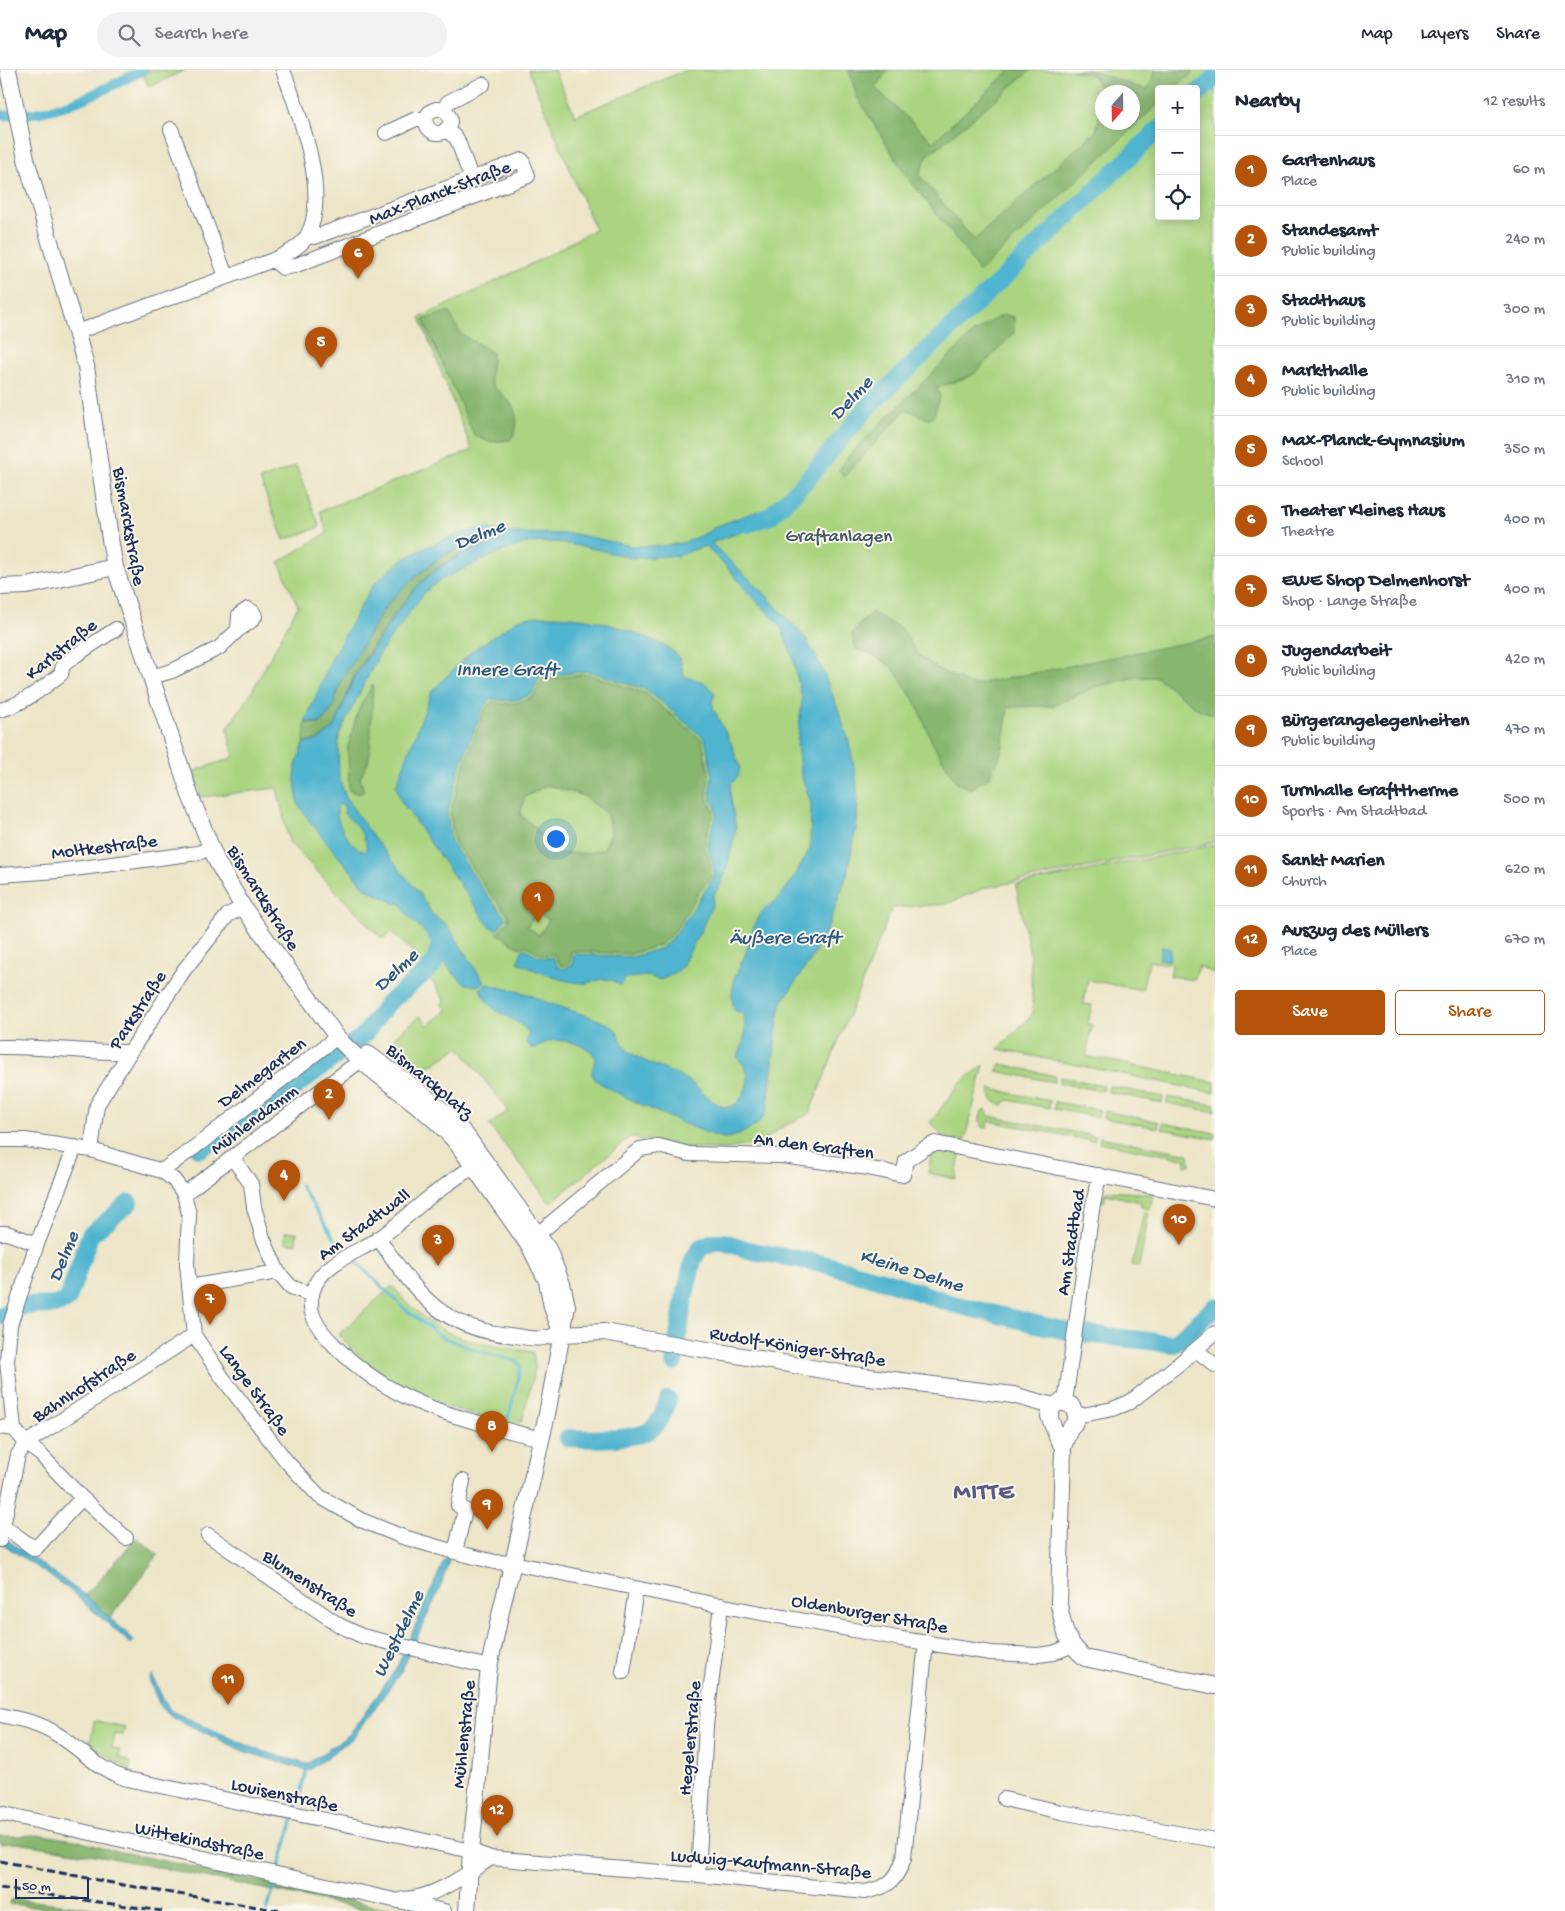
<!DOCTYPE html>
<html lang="en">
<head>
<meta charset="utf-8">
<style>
	body { margin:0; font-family:"Gochi Hand",sans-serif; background:#f2f2f3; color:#1f2937 }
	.controls { position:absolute; right:15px; top:15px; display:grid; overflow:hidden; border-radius:5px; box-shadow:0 2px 12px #0003 }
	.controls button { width:45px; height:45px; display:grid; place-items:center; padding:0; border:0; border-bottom:1px solid #e0e1e3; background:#fff; color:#1f2937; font:25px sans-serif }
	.compass { position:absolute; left:1095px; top:15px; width:45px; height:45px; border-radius:50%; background:#fff; box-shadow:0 2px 12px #0003; rotate:200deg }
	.scale { position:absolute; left:15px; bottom:12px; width:74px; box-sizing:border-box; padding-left:5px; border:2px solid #1b2f5e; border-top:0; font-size:14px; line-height:18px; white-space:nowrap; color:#1b2f5e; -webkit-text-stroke:4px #fbf7ec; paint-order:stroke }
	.you { position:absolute; left:555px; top:768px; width:18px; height:18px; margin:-12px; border:4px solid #fff; border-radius:50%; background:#1a73e8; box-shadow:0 0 0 8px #1a73e833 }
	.badge { display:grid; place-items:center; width:32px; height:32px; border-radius:50%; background:#b45309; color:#fff; font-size:16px; font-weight:700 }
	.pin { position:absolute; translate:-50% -41px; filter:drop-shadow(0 1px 2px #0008) }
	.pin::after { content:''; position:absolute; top:26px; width:18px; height:15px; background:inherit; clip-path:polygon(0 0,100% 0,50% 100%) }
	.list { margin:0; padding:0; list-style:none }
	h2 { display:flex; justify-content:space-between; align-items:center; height:65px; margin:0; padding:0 20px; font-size:21px }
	h2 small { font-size:16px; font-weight:400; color:#747a83 }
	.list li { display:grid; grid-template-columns:32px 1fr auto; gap:15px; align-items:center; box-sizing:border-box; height:70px; padding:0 20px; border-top:1px solid #e0e1e3 }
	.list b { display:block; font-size:19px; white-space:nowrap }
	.list p { margin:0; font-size:16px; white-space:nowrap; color:#747a83 }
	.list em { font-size:16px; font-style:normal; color:#747a83 }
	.actions { display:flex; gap:10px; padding:15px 20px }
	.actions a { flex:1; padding:11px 0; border:1px solid #b45309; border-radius:5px; text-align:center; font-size:18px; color:#b45309 }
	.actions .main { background:#b45309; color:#fff }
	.icon { flex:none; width:28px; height:28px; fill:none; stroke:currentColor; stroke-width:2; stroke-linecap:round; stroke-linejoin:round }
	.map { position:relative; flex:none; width:1215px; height:1841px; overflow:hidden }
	header { display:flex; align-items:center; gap:30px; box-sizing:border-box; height:70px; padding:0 25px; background:#fff; border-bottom:1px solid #e0e1e3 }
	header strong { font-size:24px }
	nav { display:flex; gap:28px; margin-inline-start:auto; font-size:18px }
	.search { width:350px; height:45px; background:#f2f2f3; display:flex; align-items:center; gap:12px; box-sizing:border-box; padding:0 18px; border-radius:28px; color:#747a83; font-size:19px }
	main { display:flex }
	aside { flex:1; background:#fff }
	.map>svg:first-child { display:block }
	.green { fill:#aad480; stroke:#62826f; fill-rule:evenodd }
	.forest { fill:#87b66e; stroke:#517266; fill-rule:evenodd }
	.water { fill:#50b4cf; stroke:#367296; fill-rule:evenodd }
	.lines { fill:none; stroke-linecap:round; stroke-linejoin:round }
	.stream { stroke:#50b4cf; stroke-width:3 }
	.canal { stroke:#50b4cf; stroke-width:10 }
	.river { stroke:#50b4cf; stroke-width:18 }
	.minor-casing { stroke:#646f83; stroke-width:16 }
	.major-casing { stroke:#646f83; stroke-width:18 }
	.minor { stroke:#fff; stroke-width:14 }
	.major { stroke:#fff; stroke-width:16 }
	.rail { stroke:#1b2f5e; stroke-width:3; stroke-dasharray:8 4; stroke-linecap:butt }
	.labels { text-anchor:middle; stroke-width:4; stroke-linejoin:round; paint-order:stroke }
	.street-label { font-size:19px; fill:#1b2f5e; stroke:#fbf7ec }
	.park-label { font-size:19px; fill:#3f5866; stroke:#fbf7ec }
	.water-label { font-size:20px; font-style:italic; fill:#2b5780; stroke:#fbf7ec }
	.district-label { font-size:24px; font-weight:bold; letter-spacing:1px; fill:#595a87; stroke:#fbf7ec }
</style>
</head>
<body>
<header>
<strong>Map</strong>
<div class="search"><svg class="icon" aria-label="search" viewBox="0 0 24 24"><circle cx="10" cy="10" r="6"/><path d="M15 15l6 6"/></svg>Search here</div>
<nav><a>Map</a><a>Layers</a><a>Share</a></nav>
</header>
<main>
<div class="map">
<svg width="1215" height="1841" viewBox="0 0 1215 1841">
	<rect width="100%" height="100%" fill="#fbf7ec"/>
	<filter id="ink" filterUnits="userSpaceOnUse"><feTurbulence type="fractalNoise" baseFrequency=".02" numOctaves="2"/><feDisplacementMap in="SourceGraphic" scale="10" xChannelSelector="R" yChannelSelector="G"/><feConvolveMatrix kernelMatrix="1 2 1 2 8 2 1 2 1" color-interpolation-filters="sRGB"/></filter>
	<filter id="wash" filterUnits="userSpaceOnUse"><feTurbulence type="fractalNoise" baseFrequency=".0096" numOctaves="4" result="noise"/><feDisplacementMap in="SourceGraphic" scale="20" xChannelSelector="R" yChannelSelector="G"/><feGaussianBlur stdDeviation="1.12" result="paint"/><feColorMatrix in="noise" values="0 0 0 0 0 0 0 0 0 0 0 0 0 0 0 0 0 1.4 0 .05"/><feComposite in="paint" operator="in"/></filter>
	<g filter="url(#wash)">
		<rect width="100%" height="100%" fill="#ece5c7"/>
		<path class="green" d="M141,0h44l-36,17z
			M528,0h26l21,46 111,-46h529v772l-231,46 -37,16 -55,4 -83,206 -27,13 -22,16 -34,6 -42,-1 -54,-11 -80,66 -61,-78 19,-14 -49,-64 -25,17 -16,5 -24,-32 26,-21 8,9 19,-15 -6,-6 4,-3 -34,-51 -20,-18 -9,7 -93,-97 -12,-54 -76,9 -7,-26 40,-14 -7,-28 24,-36 47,-87 -19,-44 48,-29 -7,-22 152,-61 -52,-132 123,-60 52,-29zM1159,19h37v127h-37zM1102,22h30v30h-30z
			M296,396l24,61 -36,13 -24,-60z
			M1215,775v129l-16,-8 -5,14 -24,-4 2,-11 -23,-4 -7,29 -54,-10 -5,24 9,1 -4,19 4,1 -6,31 129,26v11l-217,-44 35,-35 -3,-60 -14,-69z
			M1001,994l54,12 -1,6 -58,-11z
			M984,995l-20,77 -23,-5 -1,-5 -10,-9 29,-39z
			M1060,1007l44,8 -1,6 -44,-8z
			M1109,1016l54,11 -1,6 -54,-11z
			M990,1019l60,12 -1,7 -41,-8 -6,5c-8,-2 -14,-7 -12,-16z
			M1168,1027l47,8v7l-48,-9z
			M1055,1032l45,8 -2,7 -44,-8z
			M986,1039l3,7 106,20 -1,5 -105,-20 -2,7h-3c-6,-4 -4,-11 -2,-17z
			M1104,1041l55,11 -1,6 -55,-10z
			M1163,1053l52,10v6l-53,-10z
			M1100,1067l89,17 1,11 -5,1 1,-7 -87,-17z
			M932,1080l28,5 -4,24 -28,-6z
			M1108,1121l45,3 -3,15 -9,-2v-5l-35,-8 -2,8 -4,-1 2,-6z
			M1144,1142l5,1 -10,54 -7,-2z
			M285,1162h12l-1,12 -11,-1z
			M392,1216c9,10 18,20 28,28 30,28 75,32 113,38l2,16 -13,53 -13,4 -69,-20 -37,-15 -31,-21 -34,-34z
			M97,1651l28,6 -2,8 -8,-1 -3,14 8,2v7l11,5 -1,9 -40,-27 4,-22z"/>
		<path class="forest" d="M849,0h39l-13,18 58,54 77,-72h21l-104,86 -8,19 55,65 122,-109 6,-27v18h30v-30l-30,2 -8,-18 -22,-6h16l59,20 9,-20h40l-23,19h-14v14l-180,169 -15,-23 -59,-75 -48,-77z
			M449,241c4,8 8,19 15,25 9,6 20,10 28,17 1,10 -4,22 0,31 2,5 7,7 11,11 14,12 19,31 7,45l-21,2 -15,-7 -51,-115z
			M1004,245l10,2v16l-41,42 -36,13 3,8 -6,19 -6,4 -22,-10 -62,68 -5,-7 11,-16 121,-119 20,-14z
			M498,469l-34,13 -31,18 -14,15 -23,26 -42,65 -20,52 -17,12 -13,3 1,-20 15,1 12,-15 10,-30 45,-75 27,-26 30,-23 26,-11z
			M871,542l31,17 15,25 24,17 32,14 242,-48v78l-17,-6 -41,-32 -25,1 -37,9 -41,19 -46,1 -6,45 -13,25 -18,12 -14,-6 -24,-39 -17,-41 -24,-36 -23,-14 -13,-4 -4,-16z
			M588,604l57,19 57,47 7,34 -2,18 1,9 5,7v9l-6,15 -2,18 4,7 3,19 -12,14 -25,41 -15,14 -29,9 -60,-3 -1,12 -6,3 -4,-1 -6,-11c-16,3 -15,-2 -28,-8l-6,2 -23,-15 11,-12v-6l-24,-29 -30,-45 -4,-27 12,-43 23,-62 7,-8c15,6 28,2 42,-5l7,-16zM547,715l37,11 23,18 4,19 -7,16 -17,4 -25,1 -16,-9 -12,-19 -14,-11 5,-18zM537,843l12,7 -10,15 -12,-8z
			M373,614l-3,67 -2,11 -8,16 4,13 -6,3 -9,-4 -1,-44 10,-35z
			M137,1468l21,17 -48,63 -25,-23z
			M43,1765l32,5 28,8 296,63h-28l-264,-54 -90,-14 -17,1v-8z
			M16,1829l102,12h-54l-54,-7 1,-4z"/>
		<path class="water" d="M757,441l13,5 1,5 -60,22 54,51 42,46 13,24 17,42 12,36 7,34 2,24 -1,23 -10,52 -19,52 -17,32 -29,43 -4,16 -10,87c-1,5 -2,10 -6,14 -7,9 -25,18 -37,19 -13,0 -128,-51 -132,-61 -3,-5 2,-14 3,-19 -6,-13 -33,-20 -46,-17 -7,2 -11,8 -19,7l-5,-7 3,-7c-6,-13 -27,-17 -38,-28 -5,-4 -8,-11 -11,-17l7,-5 41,10 18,8 53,18c4,2 11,4 14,7 7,7 9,19 17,25 17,13 38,17 55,27 13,7 22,20 34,26 20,11 34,-23 27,-37 -3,-5 -7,-7 -9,-12 10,-14 8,-26 7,-41l-10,-5 -2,-12 1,-17 13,-28 9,-30 9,-14 13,-9 15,-19 18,-32 1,-46 -10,-28 -4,-29 5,-47 -10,-44 -13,-31 -34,-35 -16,-20 -24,-23 -28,10 -45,2 -41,-10 -35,-6 -31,1 -29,11 -56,26 -16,13 -43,58 -22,43 -20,41 -1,11 1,32 7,20 27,39 47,57 12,20 16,12 36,56 -6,4 -12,-2 -13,-11 -20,-26c-4,-18 -26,-26 -31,-42l-3,-2 -4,1c-10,-7 -21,-10 -31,-17l-53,-64 -13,-19 -3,-24 1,-15 8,-22 13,-2 17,-13 21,-52 42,-64 21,-27 16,-14 31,-19 34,-12 -29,4 -26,11 -30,23 -27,26 -45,75 -10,30 -12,14 -15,-1 28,-66 35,-63 8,-11 26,-22 25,-13 34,-14 25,-5 22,5 67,1 57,12h27l24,-3 21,-9 13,-8zM342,734l3,4 -1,6c11,9 25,23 22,38 -14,-2 -34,-32 -28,-47z
			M537,546c14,0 29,0 43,2 20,2 90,23 99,40 3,6 3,13 6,19 14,2 22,6 30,17l-3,8 2,8 17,33 9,24 -2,10 -7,7 -1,8 6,37 -9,39 -6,16 -7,10 -2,12 -11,24 -20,38 -11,8 -10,4 -12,-4 -21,2 -7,7c-18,-11 -16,-4 -34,-2 -19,1 -52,-12 -68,-21l4,-12 3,-1c11,5 15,11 28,8l5,10 6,2 9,-5v-10l59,3 30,-9 15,-16 38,-56 -4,-20 -3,-6 2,-17 6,-15v-11l-5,-7 -1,-8 2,-18 -7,-35 -58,-49 -59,-19 -49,6 -7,17c-15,7 -26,9 -41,4l-8,10 -24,62 -12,44 4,28 31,46 23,29v3l-9,10 -7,-4 -88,-125 -5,-15 36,-95 40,-40 47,-32z
			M1162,877l9,2 -2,12 -10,-2z
			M0,1465l86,61 48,44 -3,4 -65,-57 -66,-45z
			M445,1489l4,2 -9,27 -39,84 -48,66 -45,33 -65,-20 -69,-33 -13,-10 -12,-28 3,-5 11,24 8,12 87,39 49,14 42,-29 47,-66z"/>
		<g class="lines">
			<path class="stream" d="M300,1115l39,61 8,7
				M351,1187l55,53 36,27 31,12 43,12 5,5 -12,50 -2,4
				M296,1739l11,-41
				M278,1801l16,-54
				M267,1841l9,-34"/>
			<path class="canal" d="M0,45c53,3 98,-22 143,-45"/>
			<path class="river" d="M1196,25l19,-17
				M748,454l22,-8 34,-33 63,-75 292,-279
				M199,1079l34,-20 11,-4 120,-90 23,-31 46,-38 8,-25 -6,-8
				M0,1246c8,-3 17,-9 26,-10 15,-2 30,3 42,-7l22,-64 39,-32
				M674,1292l10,-63 9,-39 7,-12 13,-6h11l28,9 68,12 72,20 61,21 117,28 104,12 41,-37
				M568,1368c19,1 71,3 85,-10 8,-7 12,-18 15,-28"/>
		</g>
	</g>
	<g filter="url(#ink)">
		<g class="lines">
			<defs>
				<path id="minor" d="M426 51a12 12 0 1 1 24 0a12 12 0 1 1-24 0Z
					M444,40l4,-8 35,-18
					M171,59l55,147
					M446,59l11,10 15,41
					M386,63l30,-14h10
					M273,190l10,8 11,-2 234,-90 -6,-16 -207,77 -7,-1
					M77,262l196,-72c13,-6 27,-12 34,-24 24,-42 -9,-125 -24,-166
					M151,607l21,-6 47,-23 19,-18 13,-9 4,-5 -2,-4 -5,-3 -9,6 -1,15
					M0,640c23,-6 43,-22 61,-36l2,-9 13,-10 40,-26
					M0,805l58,-4 140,-18 13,-5
					M0,977c43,-1 86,6 130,5
					M209,1066l128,-99
					M0,1070h25l66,10 71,21 12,9 10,14 5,20 -2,50 7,71 28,42 65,85 32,34 42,24 42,17 52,15 40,10 18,1 200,41 189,35 89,14 47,2 15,-2 18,-7
					M91,1080l6,-45 33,-53 54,-82 44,-55 15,-8
					M232,1087l19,27 3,23 9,31 15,34 13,15 21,8
					M482,1093c-7,5 -14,7 -20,11 -11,7 -21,15 -31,22 -18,14 -34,30 -53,43 -20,13 -52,23 -63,46 -12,25 3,44 19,60 61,62 127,73 207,94
					M162,1101l45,-33
					M184,1124l185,-140
					M0,1163h7l30,11
					M538,1164l102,-85 19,-3 30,8 93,2 80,11 41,8 3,-14 17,-12 12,-6 280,56
					M378,1168c38,53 61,90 131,97 10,1 23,5 34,3 6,-1 13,-3 19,-4
					M189,1217l89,-15
					M1196,1280l19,15
					M1065,1332l27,-192 7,-35
					M1077,1346l36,-7 17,-7 50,-39 35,-30
					M0,1357l14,2 12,14 14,11 42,44 44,40
					M14,1359l-7,-68 3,-36 27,-81 38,-97
					M3,1456l32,23 47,-51
					M208,1465l131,90 23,11 127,31
					M0,1470l18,-85 8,-12 168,-108
					M455,1482l10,-42 -7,-5 5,-24
					M623,1602l13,-82
					M0,1645c19,4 38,7 55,18 27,16 41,36 72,46l281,58 63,14 20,7 207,17 167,17c24,-5 31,-11 39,-34l22,-216
					M1004,1729l57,13 154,28
					M0,1743l444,98
					M698,1805l8,-149 15,-121
					M403,1829c32,-1 62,-24 88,-41"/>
				<path id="major" d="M8,0l18,89 60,207 24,173 5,28 75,228 27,67 26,45 94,130c36,41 88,66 122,109l71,101 17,34 5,26 10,27
					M0,517l27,-1 88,-19
					M368,984l47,34 31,25 19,21 83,115 14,35 5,22 -20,108 -34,149 -11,43 -13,61 -18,184 -4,60
					M562,1264l42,-2 242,42 167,21 40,11
					M1063,1377l-5,-8 -9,-23 4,-10 7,-4 11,3 6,11 -3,8 -4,4 -7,19 -4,158c6,26 5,35 26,53l130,28"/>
			</defs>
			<use href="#minor" class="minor-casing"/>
			<use href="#major" class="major-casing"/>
			<use href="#minor" class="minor"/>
			<use href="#major" class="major"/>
			<path class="rail" d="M0,1791l123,24 159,26
				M0,1818l162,23"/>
		</g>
	</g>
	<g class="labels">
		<g class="street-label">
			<text transform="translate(439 121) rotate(-21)" y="7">Max-Planck-Straße</text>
			<text transform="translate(131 456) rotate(80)" y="7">Bismarckstraße</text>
			<text transform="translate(60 578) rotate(-39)" y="7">Karlstraße</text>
			<text transform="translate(104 775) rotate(-7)" y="7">Moltkestraße</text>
			<text transform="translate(265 827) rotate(58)" y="7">Bismarckstraße</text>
			<text transform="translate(136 939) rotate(-57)" y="7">Parkstraße</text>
			<text transform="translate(261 1001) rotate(-37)" y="7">Delmegarten</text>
			<text transform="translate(431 1010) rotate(40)" y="7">Bismarckplatz</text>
			<text transform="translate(253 1048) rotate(-37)" y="7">Mühlendamm</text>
			<text transform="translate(814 1074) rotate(7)" y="7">An den Graften</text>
			<text transform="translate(363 1153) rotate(-36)" y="7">Am Stadtwall</text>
			<text transform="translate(1069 1172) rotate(-81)" y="7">Am Stadtbad</text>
			<text transform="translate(798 1275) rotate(9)" y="7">Rudolf-Königer-Straße</text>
			<text transform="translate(83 1314) rotate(-33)" y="7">Bahnhofstraße</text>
			<text transform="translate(256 1319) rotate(54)" y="7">Lange Straße</text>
			<text transform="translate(311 1512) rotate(33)" y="7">Blumenstraße</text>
			<text transform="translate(870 1542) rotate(10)" y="7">Oldenburger Straße</text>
			<text transform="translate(462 1664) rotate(-84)" y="7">Mühlenstraße</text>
			<text transform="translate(688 1668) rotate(-85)" y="7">Hegelerstraße</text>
			<text transform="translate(285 1723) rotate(12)" y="7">Louisenstraße</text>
			<text transform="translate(200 1769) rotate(12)" y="7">Wittekindstraße</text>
			<text transform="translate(771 1792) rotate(5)" y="7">Ludwig-Kaufmann-Straße</text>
		</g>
		<g class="park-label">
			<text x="839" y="471">Graftanlagen</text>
		</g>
		<g class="water-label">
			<text transform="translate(850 327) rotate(-47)" y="7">Delme</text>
			<text transform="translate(479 463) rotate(-22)" y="7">Delme</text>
			<text x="507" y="605">Innere Graft</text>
			<text x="785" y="873">Äußere Graft</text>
			<text transform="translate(395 899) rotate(-43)" y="7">Delme</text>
			<text transform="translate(62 1186) rotate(-68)" y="7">Delme</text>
			<text transform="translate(912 1199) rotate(17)" y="7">Kleine Delme</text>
			<text transform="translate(397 1563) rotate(-64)" y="7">Westdelme</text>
		</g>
		<g class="district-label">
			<text x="984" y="1428">MITTE</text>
		</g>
	</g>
</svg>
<div class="controls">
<button>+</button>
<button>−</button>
<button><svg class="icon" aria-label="locate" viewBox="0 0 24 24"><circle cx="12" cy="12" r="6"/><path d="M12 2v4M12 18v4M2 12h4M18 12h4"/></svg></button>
</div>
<svg class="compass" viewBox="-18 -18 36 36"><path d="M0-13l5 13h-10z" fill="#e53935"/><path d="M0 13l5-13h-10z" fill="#747a83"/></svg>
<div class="scale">50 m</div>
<div class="you"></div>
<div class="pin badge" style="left:538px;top:853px">1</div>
<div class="pin badge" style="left:329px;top:1050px">2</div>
<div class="pin badge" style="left:438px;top:1196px">3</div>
<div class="pin badge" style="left:284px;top:1131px">4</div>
<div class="pin badge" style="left:321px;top:298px">5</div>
<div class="pin badge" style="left:358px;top:209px">6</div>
<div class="pin badge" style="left:210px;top:1255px">7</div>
<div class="pin badge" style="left:492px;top:1382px">8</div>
<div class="pin badge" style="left:487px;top:1460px">9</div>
<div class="pin badge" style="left:1179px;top:1175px">10</div>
<div class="pin badge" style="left:228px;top:1635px">11</div>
<div class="pin badge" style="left:497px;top:1766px">12</div>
</div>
<aside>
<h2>Nearby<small>12 results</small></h2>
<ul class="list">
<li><span class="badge">1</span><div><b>Gartenhaus</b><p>Place</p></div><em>60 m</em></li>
<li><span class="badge">2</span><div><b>Standesamt</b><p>Public building</p></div><em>240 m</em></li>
<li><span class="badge">3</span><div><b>Stadthaus</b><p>Public building</p></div><em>300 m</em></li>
<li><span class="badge">4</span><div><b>Markthalle</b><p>Public building</p></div><em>310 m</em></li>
<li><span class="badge">5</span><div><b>Max-Planck-Gymnasium</b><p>School</p></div><em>350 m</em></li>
<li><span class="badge">6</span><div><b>Theater Kleines Haus</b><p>Theatre</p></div><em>400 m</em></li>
<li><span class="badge">7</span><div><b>EWE Shop Delmenhorst</b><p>Shop · Lange Straße</p></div><em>400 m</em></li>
<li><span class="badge">8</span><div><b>Jugendarbeit</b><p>Public building</p></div><em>420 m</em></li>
<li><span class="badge">9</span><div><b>Bürgerangelegenheiten</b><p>Public building</p></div><em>470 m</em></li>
<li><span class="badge">10</span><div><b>Turnhalle Grafttherme</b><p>Sports · Am Stadtbad</p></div><em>500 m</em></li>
<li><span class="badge">11</span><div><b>Sankt Marien</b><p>Church</p></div><em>620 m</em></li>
<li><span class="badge">12</span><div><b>Auszug des Müllers</b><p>Place</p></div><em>670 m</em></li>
</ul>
<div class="actions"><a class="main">Save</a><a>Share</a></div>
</aside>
</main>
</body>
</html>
